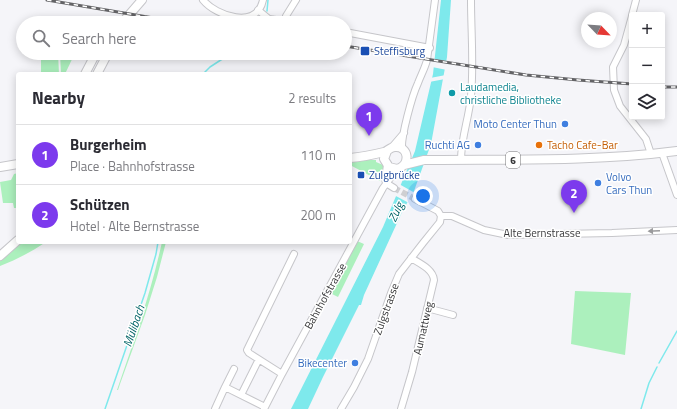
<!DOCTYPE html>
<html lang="en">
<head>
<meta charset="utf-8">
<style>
	body { margin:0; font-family:"Titillium Web",sans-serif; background:#f7f7f7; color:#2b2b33 }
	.controls { position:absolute; right:12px; top:12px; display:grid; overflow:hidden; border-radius:4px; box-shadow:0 2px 10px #0003 }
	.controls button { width:36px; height:36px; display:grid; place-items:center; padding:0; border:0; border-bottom:1px solid #e1e1e2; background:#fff; color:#2b2b33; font:20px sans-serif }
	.compass { position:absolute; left:581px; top:12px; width:36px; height:36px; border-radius:50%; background:#fff; box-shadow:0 2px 10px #0003; rotate:115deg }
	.you { position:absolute; left:423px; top:196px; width:14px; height:14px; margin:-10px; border:3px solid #fff; border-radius:50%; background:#1a73e8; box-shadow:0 0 0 6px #1a73e833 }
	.badge { display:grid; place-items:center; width:26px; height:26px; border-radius:50%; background:#7c3aed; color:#fff; font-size:13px; font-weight:700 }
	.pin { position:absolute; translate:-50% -33px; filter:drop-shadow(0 1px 2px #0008) }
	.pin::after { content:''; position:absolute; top:21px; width:14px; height:12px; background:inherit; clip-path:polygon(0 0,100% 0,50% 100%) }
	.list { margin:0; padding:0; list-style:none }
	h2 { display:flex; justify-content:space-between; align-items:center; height:52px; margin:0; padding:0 16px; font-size:17px }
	h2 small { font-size:13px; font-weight:400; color:#7c7c81 }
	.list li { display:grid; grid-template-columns:26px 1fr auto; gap:12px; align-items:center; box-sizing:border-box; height:60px; padding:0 16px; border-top:1px solid #e1e1e2 }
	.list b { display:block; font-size:15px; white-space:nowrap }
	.list p { margin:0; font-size:13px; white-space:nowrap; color:#7c7c81 }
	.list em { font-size:13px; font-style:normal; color:#7c7c81 }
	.icon { flex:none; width:22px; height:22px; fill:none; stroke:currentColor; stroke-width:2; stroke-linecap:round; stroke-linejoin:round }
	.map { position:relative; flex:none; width:677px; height:409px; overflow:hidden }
	.search { position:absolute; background:#fff; box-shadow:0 2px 10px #0003; left:16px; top:16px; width:336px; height:44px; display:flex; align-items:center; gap:10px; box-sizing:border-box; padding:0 14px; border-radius:22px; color:#7c7c81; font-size:15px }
	.panel { position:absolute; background:#fff; box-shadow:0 2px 10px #0003; left:16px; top:72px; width:336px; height:172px; border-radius:4px }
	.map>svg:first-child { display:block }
	.green { fill:#acf0bd }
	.water { fill:#7ee9ec }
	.pier { fill:#f5f5f9 }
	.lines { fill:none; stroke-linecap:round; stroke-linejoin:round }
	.stream { stroke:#7ee9ec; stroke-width:1.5 }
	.minor-tunnel { stroke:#cfcfd2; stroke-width:6; stroke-dasharray:6 3; stroke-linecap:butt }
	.minor-casing { stroke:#c6c6ca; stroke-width:8 }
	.major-casing { stroke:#c6c6ca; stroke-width:10 }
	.minor { stroke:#fff; stroke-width:6 }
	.major { stroke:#fff; stroke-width:8 }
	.rail-casing { stroke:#636366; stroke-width:3 }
	.rail { stroke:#fff; stroke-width:1.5; stroke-dasharray:4.5; stroke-linecap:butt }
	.oneway { fill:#9a9a9c }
	.transit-dot { fill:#1a4fb4; stroke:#fff; stroke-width:1.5 }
	.culture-dot { fill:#0f9aa8; stroke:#fff; stroke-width:1.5 }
	.shop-dot { fill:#3f7fe0; stroke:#fff; stroke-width:1.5 }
	.food-dot { fill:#e8710a; stroke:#fff; stroke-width:1.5 }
	.labels { text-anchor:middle; stroke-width:3; stroke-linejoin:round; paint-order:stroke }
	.shield { fill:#fff; stroke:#727274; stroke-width:1 }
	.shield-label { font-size:10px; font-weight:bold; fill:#363638 }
	.transit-label { font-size:11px; fill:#164399; stroke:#fff; text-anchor:start }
	.culture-label { font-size:11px; fill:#0d838f; stroke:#fff; text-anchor:start }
	.shop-label { font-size:11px; fill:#366cbe; stroke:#fff; text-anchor:end }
	.food-label { font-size:11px; fill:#c56008; stroke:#fff; text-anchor:start }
	.street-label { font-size:11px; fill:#363638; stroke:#fff }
	.water-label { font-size:12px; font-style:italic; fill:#016467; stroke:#fff }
</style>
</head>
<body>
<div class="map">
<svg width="677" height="409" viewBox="0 0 677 409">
	<rect width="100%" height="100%" fill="#f5f5f9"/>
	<path class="green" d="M41,53h17l1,21h-18z
		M60,53h15l-10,21h-4z
		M366,160h10v2l7,3c2,5 -1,10 -3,16l-30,-16v-4z
		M18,173v35h-4l-1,-5h-10l-3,-21 11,-2 3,-6z
		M357,241l7,3 -26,53 -8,-4z
		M20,242h26c-15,10 -30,18 -46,24v-6z
		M162,242h4l-9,35 -12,38 -25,69 -2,6h-1c17,-49 34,-98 45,-148z
		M575,291l56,2 -6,62 -54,-11z"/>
	<path class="water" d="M441,0h10l-4,57 -16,87 -17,47 -11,19 -39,85 -3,10h-2l-36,72 -15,32h-17l92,-182 32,-76 18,-77z"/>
	<path class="pier" d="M434,59l14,2 -1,9 -15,-3z
		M446,75l-1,4 -16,3 1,-4z
		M399,184l16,9 -6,10 -15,-8z"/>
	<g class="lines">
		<path class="stream" d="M267,11l1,-11
			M264,23l1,-2
			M203,74l7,-7 20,-13
			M659,363l18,-32
			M105,409l40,-116 11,-39 2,-12
			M641,409l8,-26 8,-16"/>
		<path class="minor-tunnel" d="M394,188l21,11"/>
		<defs>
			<path id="minor" d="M203,0c13,16 54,30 60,0
				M258,10l11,9 28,4
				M632,15l4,-15
				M632,16l-8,29 -11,22 1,23 6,16 26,33 5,15
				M285,21l1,-5 10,-16
				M345,32l85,16
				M392,147l12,-14
				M402,149c-1,-13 10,-53 16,-66 3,-8 7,-15 9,-23l8,-60
				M662,153l15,42
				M461,160c0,-22 8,-42 10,-64 3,-32 0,-64 0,-96
				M387,165l-2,14 1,4 8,5
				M415,199l23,12 3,5
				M441,216h11l32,14 24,5 104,-2 65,-3
				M427,308l26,7
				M234,369l-9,18 40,20
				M282,374l-33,-21 -2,-3 47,-96
				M241,395l16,-32
				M215,409l10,-22
				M264,409l18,-35 101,-186 14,-19
				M341,409l13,-22 14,-28 23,-66 8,-19 24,-31 17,-21 1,-6
				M401,409l11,-37 22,-92c-1,-11 -15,-17 -23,-22"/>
			<path id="major" d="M122,23l20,-23
				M85,74l11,-21
				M97,74l11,-21
				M350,158c12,-1 22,-3 34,-6 4,-1 6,-5 11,-5 14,-1 16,18 2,22l-8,-2 -5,-8 3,-8
				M404,165l20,-5c84,-1 169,2 253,-9
				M0,167l18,-3
				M0,256l18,-16"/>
		</defs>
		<use href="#minor" class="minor-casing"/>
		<use href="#major" class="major-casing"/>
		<use href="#minor" class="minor"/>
		<use href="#major" class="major"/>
		<defs>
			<path id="rail" d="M47,0l136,23
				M345,46l181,29 52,5 54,4
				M662,87h15"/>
		</defs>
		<use href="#rail" class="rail-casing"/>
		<use href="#rail" class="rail"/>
	</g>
	<defs><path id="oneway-solid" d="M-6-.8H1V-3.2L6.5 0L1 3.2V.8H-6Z"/></defs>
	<use class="oneway" href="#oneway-solid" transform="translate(654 231) rotate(178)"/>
	<g class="transit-dot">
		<rect x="360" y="46" width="10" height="10" rx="2"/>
		<rect x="357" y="171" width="8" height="8" rx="2"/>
	</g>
	<circle class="culture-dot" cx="452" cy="93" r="4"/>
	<g class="shop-dot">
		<circle cx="565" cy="124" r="4"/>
		<circle cx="478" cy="145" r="4"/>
		<circle cx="598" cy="183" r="4"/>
		<circle cx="355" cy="363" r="4"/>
	</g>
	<circle class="food-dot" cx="539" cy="145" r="4"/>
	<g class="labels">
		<rect class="shield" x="506" y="152" width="14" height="16" rx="3"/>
		<g class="shield-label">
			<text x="513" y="164">6</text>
		</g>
		<g class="transit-label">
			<text x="374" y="55">Steffisburg</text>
			<text x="369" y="179">Zulgbrücke</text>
		</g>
		<g class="culture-label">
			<text x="460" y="91">Laudamedia,<tspan x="460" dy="13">christliche Bibliotheke</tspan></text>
		</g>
		<g class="shop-label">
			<text x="557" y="128">Moto Center Thun</text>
			<text x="470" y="149">Ruchti AG</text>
			<text x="606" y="181" text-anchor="start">Volvo<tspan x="606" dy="13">Cars Thun</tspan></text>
			<text x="347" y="367">Bikecenter</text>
		</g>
		<g class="food-label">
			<text x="547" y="149">Tacho Cafe-Bar</text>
		</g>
		<g class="street-label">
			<text x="542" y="237">Alte Bernstrasse</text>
			<text transform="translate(325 296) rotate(-61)" y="4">Bahnhofstrasse</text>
			<text transform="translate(386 309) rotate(-70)" y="4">Zulgstrasse</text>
			<text transform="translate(423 328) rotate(-77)" y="4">Aumattweg</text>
		</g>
		<g class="water-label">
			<text transform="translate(396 212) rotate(-65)" y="4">Zulg</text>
			<text transform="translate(134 326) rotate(-71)" y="4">Mülibach</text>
		</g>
	</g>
</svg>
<div class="controls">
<button>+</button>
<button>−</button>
<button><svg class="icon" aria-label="layers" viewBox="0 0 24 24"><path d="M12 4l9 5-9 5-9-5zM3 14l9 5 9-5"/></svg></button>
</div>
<svg class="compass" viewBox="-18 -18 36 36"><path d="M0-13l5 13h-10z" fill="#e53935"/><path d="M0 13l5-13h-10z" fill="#7c7c81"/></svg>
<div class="you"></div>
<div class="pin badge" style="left:369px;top:136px">1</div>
<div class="pin badge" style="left:574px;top:213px">2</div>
<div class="search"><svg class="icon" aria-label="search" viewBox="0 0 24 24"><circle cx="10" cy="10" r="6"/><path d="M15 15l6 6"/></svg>Search here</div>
<section class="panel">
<h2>Nearby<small>2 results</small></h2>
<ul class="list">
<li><span class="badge">1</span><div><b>Burgerheim</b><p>Place · Bahnhofstrasse</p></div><em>110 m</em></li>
<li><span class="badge">2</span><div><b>Schützen</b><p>Hotel · Alte Bernstrasse</p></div><em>200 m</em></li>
</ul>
</section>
</div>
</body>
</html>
